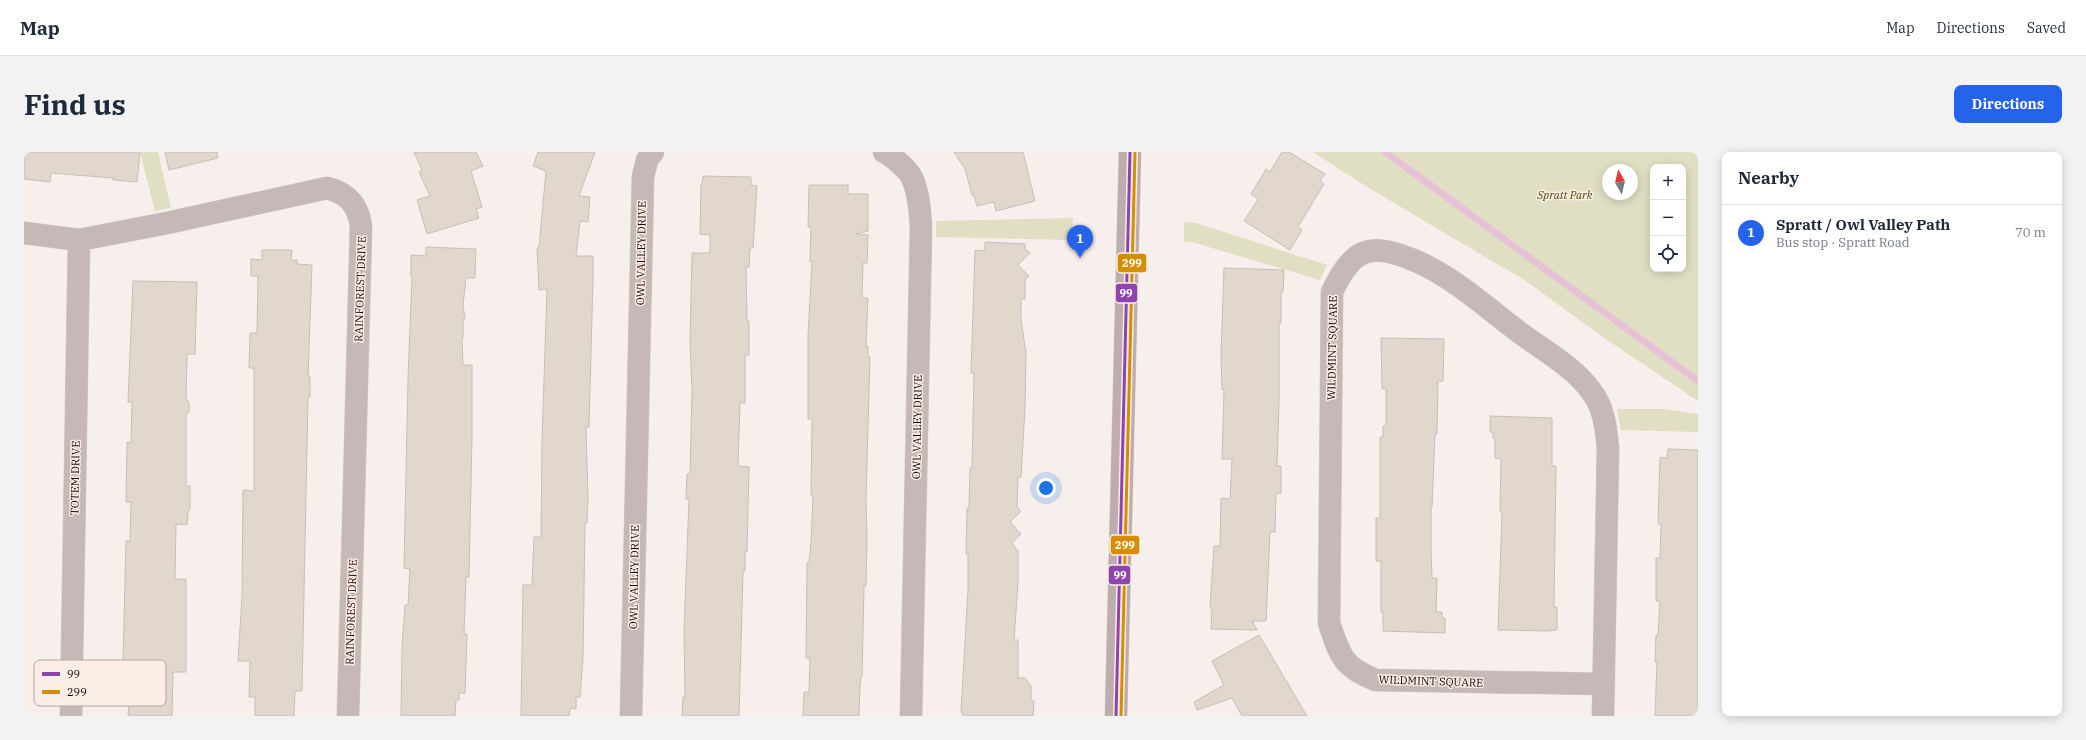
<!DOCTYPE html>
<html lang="en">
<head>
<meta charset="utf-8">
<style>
	body { margin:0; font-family:"IBM Plex Serif",serif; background:#f2f2f3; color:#1f2937 }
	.controls { position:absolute; right:12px; top:12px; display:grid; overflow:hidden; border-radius:8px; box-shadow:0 2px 10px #0003 }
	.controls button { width:36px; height:36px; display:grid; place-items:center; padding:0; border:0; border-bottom:1px solid #e0e1e3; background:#fff; color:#1f2937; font:20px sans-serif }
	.compass { position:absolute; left:1578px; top:12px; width:36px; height:36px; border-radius:50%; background:#fff; box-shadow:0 2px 10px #0003; rotate:352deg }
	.you { position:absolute; left:1022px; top:336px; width:14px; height:14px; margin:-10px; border:3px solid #fff; border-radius:50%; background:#1a73e8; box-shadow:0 0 0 6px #1a73e833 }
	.badge { display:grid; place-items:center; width:26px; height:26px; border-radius:50%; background:#2563eb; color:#fff; font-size:13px; font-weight:700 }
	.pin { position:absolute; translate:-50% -33px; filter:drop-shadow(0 1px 2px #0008) }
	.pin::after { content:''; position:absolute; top:21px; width:14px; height:12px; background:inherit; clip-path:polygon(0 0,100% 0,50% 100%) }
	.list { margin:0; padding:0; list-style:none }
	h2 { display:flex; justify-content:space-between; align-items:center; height:52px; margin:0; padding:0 16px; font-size:17px }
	h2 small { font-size:13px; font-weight:400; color:#747a83 }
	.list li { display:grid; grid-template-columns:26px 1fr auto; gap:12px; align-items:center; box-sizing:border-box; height:56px; padding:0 16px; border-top:1px solid #e0e1e3 }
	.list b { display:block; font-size:15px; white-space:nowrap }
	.list p { margin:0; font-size:13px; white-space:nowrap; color:#747a83 }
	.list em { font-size:13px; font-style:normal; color:#747a83 }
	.icon { flex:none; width:22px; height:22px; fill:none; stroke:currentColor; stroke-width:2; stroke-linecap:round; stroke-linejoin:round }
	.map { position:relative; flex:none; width:1674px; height:564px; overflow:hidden; border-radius:8px }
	header { display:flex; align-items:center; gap:24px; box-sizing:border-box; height:56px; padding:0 20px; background:#fff; border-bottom:1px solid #e0e1e3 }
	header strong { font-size:19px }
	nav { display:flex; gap:22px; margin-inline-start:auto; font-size:14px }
	.intro { display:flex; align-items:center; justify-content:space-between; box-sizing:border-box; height:96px; padding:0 24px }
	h1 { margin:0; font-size:28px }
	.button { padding:10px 18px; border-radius:8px; background:#2563eb; color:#fff; font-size:14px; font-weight:700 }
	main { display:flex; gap:24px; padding:0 24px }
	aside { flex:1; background:#fff; border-radius:8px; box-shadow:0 2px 10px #0003 }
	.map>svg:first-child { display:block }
	.green { fill:#e0dec3; fill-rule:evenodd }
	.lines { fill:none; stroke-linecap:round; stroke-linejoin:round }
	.stream { stroke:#e6c2d6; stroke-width:7 }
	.building { fill:#e1d7cc; stroke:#c6bfb7 }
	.street-casing { stroke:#d2cbc7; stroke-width:23 }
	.secondary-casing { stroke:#d2cbc7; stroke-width:23 }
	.street { stroke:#c7b8b8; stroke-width:22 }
	.secondary { stroke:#beadad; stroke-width:22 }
	.bus-1-casing { stroke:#fcede6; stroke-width:6 }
	.bus-2-casing { stroke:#fcede6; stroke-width:6 }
	.bus-1 { stroke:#8e44ad; stroke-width:3 }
	.bus-2 { stroke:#d58e01; stroke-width:3 }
	.labels { text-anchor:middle; stroke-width:3; stroke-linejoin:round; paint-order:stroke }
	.park-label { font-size:11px; font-style:italic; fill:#484909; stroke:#fcede6 }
	.street-label { font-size:11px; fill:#140804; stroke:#fcede6 }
	.key { fill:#fcede6; stroke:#b6a8a2; stroke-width:1 }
	.key-label { font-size:11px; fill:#140804 }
	.line-badge { stroke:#fcede6; stroke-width:1.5 }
	.badge-label { font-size:11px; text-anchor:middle; font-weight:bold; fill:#fff }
</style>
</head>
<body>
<header>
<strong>Map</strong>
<nav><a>Map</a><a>Directions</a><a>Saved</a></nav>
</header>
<div class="intro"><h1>Find us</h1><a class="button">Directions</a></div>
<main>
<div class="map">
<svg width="1674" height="564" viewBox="0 0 1674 564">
	<rect width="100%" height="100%" fill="#f7efeb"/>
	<path class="green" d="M116,0h18l13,56 -16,3z
		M1289,0h385v249l-98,-66 -74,-54 -159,-94zM1629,15h30v102h-30zM1584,18h24v24h-24z
		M1049,66l-1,22 -136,-3v-16z
		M1160,70l12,1 131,42 -7,15 -128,-38h-8z
		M1593,257h47l34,5v18l-77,-2z"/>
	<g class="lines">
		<path class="stream" d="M1361,0l313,229"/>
	</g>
	<path class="building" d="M0,0h116l-3,30 -24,-2v-2l-62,-5 -1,9 -26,-3z
		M141,0h52l1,6 -49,12z
		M390,0h62l7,14 -12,5 11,36 -6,2 3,9 -52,16 -10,-34 13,-4 -11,-24 3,-2z
		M514,0h57l-16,44 11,1 -2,25 -8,-1 -4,35h17v24l-4,147h-3l2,72 -1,24h-2l-2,135 -3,39h-4v12l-6,-1 -1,8h-48l2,-131h9l2,-48h7l1,-97 5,-151 -8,1 -2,-42 2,-1 7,-76 -13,-5z
		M930,0h69l12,49 -39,10 -2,-9 -17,4 -3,-11h-2l-7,-26z
		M1258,0h7l36,22 -5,7 4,3 -26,43 4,3 -12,20 -46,-29 14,-22 -7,-5 15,-25 4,3z
		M679,24l48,1v8l6,1 -4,62h-3l-1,19h-3l1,54h2v34h-4v48h-5l-1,30 -1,33 11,1 -2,85 -2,-1v19l-2,3 -4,143h-57l1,-19h2l-1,-67 5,-131h-3l1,-25h3l2,-84 -2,-49 2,-88h18v-18l-10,-1 1,-50h1z
		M785,33h39v9h20v37l-12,3 12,1 -1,28h-4l-1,35h6l-2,48h2v11h2l-4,140 1,39 -1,50h-2l-2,91h-1l-1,9 -1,30h-56l1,-24h5l1,-34h-4l1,-95h2l2,-20 2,-48h-2l1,-76h-4v-83l4,-74h-2l1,-35h-3z
		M961,90l40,2v5l5,4 -12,12 11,11 -4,4v19h-4v20l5,34 -1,55 -4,69h-3l-1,30 4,4 -11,11 11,12 -9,9 6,8v32l-4,57h4v38h7l6,8v13l3,3 -1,14h-70l-2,-5 7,-121v-36h-2l1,-46h2l1,-40h2l2,-95h-3l4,-123 10,1z
		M402,95l50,2 -1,29h-9l-3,27 2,14h-2v18l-1,2 1,26h9v72l-3,140h-3l-2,57h3l-2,59h-6v7h-3l-1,16h-54l1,-70 3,-41h3l2,-36 -6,-1 4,-190 4,-101h-1v-22l15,1z
		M238,98h30l-1,10h6v4l15,1 -4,111h2v21h-2l-6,294h-7l-1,25h-39v-19h-6l1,-36h-12l4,-64 1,-107 11,1v-123h-5l1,-35h7l1,-57h-7v-17l11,1z
		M1200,116l60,2 -1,22h-2v31h-2v80l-2,63h4v27h-5l-1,39h-5l-4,89h-14l5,9 -46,-1 1,-20 -2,-1 4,-62h6l1,-48 9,1 2,-40h-10l2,-69h-2l-1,-35z
		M109,129l64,1 -2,72h-8l-1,45 3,3v10l-3,3v71h4v24l-2,2 -1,13 -11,-1 -1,55h11v93h-13l-1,44h-44l1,-14h-7l4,-161h4l1,-39h-5l1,-60 4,1 1,-41h-4z
		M1357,186l63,1 -1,42h-5l-1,53h-2l-3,73h-1v44l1,27h5l-1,34h6v5l3,1v15l-62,-2v-19h-2v-51h-5v-43h4v-81h3v-11h3v-37h-4z
		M1466,264l62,2v48h4l-2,141h3v23l-10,1 -49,-1 4,-118h-2l1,-53 -6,-1v-19l-2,-1v-6h-3z
		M1644,297l30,1v266h-43l2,-54h-2l1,-27h2l2,-34h-4v-43h4l1,-34h-3l2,-67 7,1z
		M1235,483l48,81h-65l-10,-18 -35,12 -3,-8 30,-17 -12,-24z"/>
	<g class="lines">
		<defs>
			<path id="street" d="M860,0c8,4 25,18 28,26 7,15 8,34 9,50l-10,488
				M0,81l55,7 88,-17 160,-35c20,5 31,16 34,38l-13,490
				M47,564l8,-476
				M607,564l12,-539 4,-17 6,-8
				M1579,564l5,-268c-2,-20 -4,-41 -17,-57 -16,-23 -45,-39 -68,-56 -34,-25 -68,-57 -107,-74 -15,-6 -36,-15 -53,-8 -14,6 -25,26 -31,39l-3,331c11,32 13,44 47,57l227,4"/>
			<path id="secondary" d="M1092,564l14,-564"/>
		</defs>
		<use href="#street" class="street-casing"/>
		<use href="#secondary" class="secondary-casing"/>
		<use href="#street" class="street"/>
		<use href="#secondary" class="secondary"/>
		<defs>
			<path id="bus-1" d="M1092,564l14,-564"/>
			<path id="bus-2" d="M1097,564l14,-564"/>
		</defs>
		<use href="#bus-1" class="bus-1-casing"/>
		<use href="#bus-2" class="bus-2-casing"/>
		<use href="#bus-1" class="bus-1"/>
		<use href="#bus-2" class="bus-2"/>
	</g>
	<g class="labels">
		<g class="park-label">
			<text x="1541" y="47">Spratt Park</text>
		</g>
		<g class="street-label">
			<text transform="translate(617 101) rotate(-89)" y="4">OWL VALLEY DRIVE</text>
			<text transform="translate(336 137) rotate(-88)" y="4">RAINFOREST DRIVE</text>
			<text transform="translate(1308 196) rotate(-89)" y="4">WILDMINT SQUARE</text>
			<text transform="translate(893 275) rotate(-89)" y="4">OWL VALLEY DRIVE</text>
			<text transform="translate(51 326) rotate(-89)" y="4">TOTEM DRIVE</text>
			<text transform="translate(610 425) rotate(-89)" y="4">OWL VALLEY DRIVE</text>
			<text transform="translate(327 460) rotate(-88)" y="4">RAINFOREST DRIVE</text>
			<text transform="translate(1407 529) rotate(2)" y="4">WILDMINT SQUARE</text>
		</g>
	</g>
	<rect x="10" y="508" width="132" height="46" rx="6" class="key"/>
	<rect x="18" y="520" width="18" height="4" fill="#8e44ad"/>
	<rect x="18" y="538" width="18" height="4" fill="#d58e01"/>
	<g class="key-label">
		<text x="43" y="526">99</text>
		<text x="43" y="544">299</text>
	</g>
	<g class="line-badge">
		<rect x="1093" y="101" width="30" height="20" rx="4" fill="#d58e01"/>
		<rect x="1091" y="131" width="23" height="20" rx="4" fill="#8e44ad"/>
		<rect x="1086" y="383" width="30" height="20" rx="4" fill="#d58e01"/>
		<rect x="1084" y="413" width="23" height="20" rx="4" fill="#8e44ad"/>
	</g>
	<g class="badge-label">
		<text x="1108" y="115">299</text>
		<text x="1102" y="145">99</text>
		<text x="1101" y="397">299</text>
		<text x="1096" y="427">99</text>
	</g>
</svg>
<div class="controls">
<button>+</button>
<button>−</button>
<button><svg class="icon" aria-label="locate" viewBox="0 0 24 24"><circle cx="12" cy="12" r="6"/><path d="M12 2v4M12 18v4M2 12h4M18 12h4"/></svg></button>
</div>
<svg class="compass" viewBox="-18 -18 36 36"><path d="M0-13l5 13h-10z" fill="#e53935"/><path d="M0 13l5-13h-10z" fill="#747a83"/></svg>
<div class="you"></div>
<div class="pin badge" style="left:1056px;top:106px">1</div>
</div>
<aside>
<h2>Nearby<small></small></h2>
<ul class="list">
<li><span class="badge">1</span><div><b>Spratt / Owl Valley Path</b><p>Bus stop · Spratt Road</p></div><em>70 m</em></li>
</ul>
</aside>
</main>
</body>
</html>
